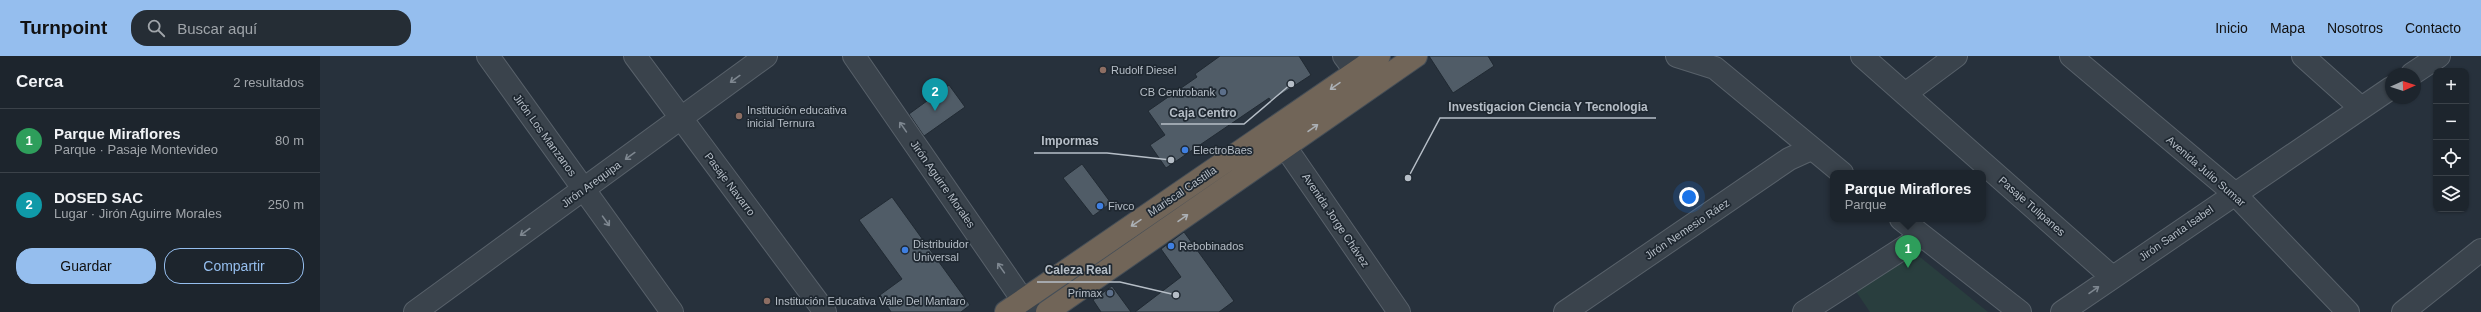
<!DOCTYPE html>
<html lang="es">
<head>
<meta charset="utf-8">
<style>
	body { margin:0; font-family:Helvetica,sans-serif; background:#252d35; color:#f1f3f6 }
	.controls { position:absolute; right:12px; top:12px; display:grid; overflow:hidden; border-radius:8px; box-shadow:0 1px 3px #0004 }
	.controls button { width:36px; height:36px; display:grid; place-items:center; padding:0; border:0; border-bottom:1px solid #3b4249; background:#1d252d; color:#f1f3f6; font:20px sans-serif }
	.compass { position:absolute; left:2065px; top:12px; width:36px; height:36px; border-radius:50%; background:#1d252d; box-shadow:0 1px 3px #0004; rotate:87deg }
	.you { position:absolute; left:1369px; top:141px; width:14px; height:14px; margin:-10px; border:3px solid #fff; border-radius:50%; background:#1a73e8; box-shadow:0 0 0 6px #1a73e833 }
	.badge { display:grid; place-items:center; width:26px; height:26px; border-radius:50%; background:#95beee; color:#fff; font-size:13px; font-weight:700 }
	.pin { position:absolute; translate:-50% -33px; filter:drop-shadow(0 1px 2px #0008) }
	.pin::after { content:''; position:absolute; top:21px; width:14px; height:12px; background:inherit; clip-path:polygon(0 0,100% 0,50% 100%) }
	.popup { position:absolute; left:1510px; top:114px; width:156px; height:52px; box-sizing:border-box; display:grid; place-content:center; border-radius:8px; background:#1d252d; filter:drop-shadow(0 1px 3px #0005); font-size:13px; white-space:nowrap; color:#a0a5aa }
	.popup b { font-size:15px; color:#f1f3f6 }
	.popup::after { content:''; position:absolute; left:50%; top:100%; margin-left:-8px; border:8px solid transparent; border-top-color:#1d252d }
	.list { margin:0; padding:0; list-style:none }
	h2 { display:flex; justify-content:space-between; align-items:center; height:52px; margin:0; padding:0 16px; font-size:17px }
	h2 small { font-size:13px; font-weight:400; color:#a0a5aa }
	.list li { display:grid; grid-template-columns:26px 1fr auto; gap:12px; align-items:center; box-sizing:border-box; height:64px; padding:0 16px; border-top:1px solid #3b4249 }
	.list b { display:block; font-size:15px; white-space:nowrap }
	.list p { margin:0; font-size:13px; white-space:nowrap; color:#a0a5aa }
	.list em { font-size:13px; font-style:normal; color:#a0a5aa }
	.actions { display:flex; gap:8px; padding:12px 16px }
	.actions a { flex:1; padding:9px 0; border:1px solid #95beee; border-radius:16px; text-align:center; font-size:14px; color:#95beee }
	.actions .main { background:#95beee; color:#111 }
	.icon { flex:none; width:22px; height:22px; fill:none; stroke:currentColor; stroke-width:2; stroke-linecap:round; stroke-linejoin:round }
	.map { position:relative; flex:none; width:2161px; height:256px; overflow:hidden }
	header { display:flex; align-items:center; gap:24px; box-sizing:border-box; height:56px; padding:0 20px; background:#95beee; color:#111 }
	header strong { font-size:19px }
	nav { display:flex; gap:22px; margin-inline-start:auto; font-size:14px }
	.search { width:280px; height:36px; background:#252d35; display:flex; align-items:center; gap:10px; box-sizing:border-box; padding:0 14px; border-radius:16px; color:#a0a5aa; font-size:15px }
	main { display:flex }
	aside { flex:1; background:#1d252d }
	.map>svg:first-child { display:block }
	.green { fill:#293e3e }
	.building { fill:#505c67; stroke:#212a33 }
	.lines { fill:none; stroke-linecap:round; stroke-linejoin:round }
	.minor-casing { stroke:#58616a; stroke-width:24 }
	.highway-casing { stroke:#454e57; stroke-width:24 }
	.minor { stroke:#3a434c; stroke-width:22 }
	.highway { stroke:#716558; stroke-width:22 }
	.oneway { stroke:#7e8790 }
	.oneway2 { stroke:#acb1b6 }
	.education-dot { fill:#8d6e63; stroke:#1f2831; stroke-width:1.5 }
	.service-dot { fill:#5c6f8a; stroke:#1f2831; stroke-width:1.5 }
	.shop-dot { fill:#3f7fe0; stroke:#1f2831; stroke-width:1.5 }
	.labels { text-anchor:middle; stroke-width:3.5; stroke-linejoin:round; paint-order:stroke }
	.poi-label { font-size:11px; fill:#b6bec7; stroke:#1f2831; text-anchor:start }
	.street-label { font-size:11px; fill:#b6bec7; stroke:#1f2831 }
	.leader { fill:none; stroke:#b6bec7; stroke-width:1.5 }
	.callout-dot { fill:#b6bec7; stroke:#1f2831; stroke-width:1.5 }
	.callout-label { font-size:12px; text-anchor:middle; font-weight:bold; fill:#b6bec7; stroke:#1f2831; stroke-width:3.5; stroke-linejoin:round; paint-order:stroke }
</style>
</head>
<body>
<header>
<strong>Turnpoint</strong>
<div class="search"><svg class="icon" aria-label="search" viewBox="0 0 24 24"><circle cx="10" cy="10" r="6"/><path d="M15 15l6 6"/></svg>Buscar aquí</div>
<nav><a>Inicio</a><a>Mapa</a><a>Nosotros</a><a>Contacto</a></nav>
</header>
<main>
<aside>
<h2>Cerca<small>2 resultados</small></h2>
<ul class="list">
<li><span class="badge" style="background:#2e9e5b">1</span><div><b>Parque Miraflores</b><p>Parque · Pasaje Montevideo</p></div><em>80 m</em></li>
<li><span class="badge" style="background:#0f9aa8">2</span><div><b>DOSED SAC</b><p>Lugar · Jirón Aguirre Morales</p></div><em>250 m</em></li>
</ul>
<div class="actions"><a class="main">Guardar</a><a>Compartir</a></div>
</aside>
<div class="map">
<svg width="2161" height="256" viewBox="0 0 2161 256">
	<rect width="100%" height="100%" fill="#27313c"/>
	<path class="green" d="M1590,193l78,63h-118l-17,-25z"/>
	<path class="building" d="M900,0h79l12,19 -40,26 -2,-3 -103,70 -16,-23 15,-10 -17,-24 49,-34 -2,-3z
		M1109,0h59l6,10 -41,27z
		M629,29l16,22 -41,29 -15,-22z
		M762,108l29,39 -18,13 -30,-38z
		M572,141l78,108 -9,7h-70l-11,-17 22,-16 -43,-59z
		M864,176l50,69 -15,11h-84l46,-35 -20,-28z
		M792,230l19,26h-30l-8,-12z"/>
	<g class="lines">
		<defs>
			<path id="minor" d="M168,0l184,256
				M315,0l190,256
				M534,0l177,256
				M1024,0l12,16
				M1357,0l38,12 127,105
				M1542,0l250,221
				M1751,0l163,137 114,119
				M1983,0l58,52
				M2092,18l27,-18
				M1585,38l51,-38
				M955,76l124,180
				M1581,163l119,93
				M95,256l351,-256
				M1245,256l224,-153 22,-10
				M1484,256l118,-76
				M1742,256l329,-224
				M2083,256l78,-62"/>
			<path id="highway" d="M686,256l373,-256
				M727,256l369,-256"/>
		</defs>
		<use href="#minor" class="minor-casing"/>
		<use href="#highway" class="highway-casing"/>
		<use href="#minor" class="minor"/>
		<use href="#highway" class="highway"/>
	</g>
	<defs><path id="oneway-shaft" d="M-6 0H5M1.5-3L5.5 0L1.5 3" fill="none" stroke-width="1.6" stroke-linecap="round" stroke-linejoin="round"/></defs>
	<g class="oneway">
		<use href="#oneway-shaft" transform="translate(415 23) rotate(144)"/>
		<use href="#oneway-shaft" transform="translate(583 71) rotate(-125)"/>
		<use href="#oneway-shaft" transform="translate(310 100) rotate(144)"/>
		<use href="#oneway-shaft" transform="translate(286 165) rotate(54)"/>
		<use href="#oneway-shaft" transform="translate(205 176) rotate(144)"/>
		<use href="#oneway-shaft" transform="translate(681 212) rotate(-125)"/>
		<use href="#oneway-shaft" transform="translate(1774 234) rotate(-35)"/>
	</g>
	<g class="oneway2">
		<use href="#oneway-shaft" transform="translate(1015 30) rotate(145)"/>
		<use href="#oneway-shaft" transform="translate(993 72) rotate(-35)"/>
		<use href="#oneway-shaft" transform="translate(863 162) rotate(-35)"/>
		<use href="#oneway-shaft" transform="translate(816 167) rotate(146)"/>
	</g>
	<g class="education-dot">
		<circle cx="783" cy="14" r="4"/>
		<circle cx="419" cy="60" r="4"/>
		<circle cx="447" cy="245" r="4"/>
	</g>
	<g class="service-dot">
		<circle cx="903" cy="36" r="4"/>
		<circle cx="790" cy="237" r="4"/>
	</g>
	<g class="shop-dot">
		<circle cx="865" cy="94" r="4"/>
		<circle cx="780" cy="150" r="4"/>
		<circle cx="851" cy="190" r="4"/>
		<circle cx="585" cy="194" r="4"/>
	</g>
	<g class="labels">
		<g class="poi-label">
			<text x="791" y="18">Rudolf Diesel</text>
			<text x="895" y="40" text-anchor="end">CB Centrobank</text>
			<text x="427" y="58">Institución educativa<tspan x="427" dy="13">inicial Ternura</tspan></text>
			<text x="873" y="98">ElectroBaes</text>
			<text x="788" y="154">Fivco</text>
			<text x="593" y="192">Distribuidor<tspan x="593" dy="13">Universal</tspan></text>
			<text x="859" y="194">Rebobinados</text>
			<text x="782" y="241" text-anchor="end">Primax</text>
			<text x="455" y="249">Institución Educativa Valle Del Mantaro</text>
		</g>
		<g class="street-label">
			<text transform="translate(225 79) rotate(54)" y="4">Jirón Los Manzanos</text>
			<text transform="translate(1886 115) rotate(41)" y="4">Avenida Julio Sumar</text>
			<text transform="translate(271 128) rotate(-36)" y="4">Jirón Arequipa</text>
			<text transform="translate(410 128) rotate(53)" y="4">Pasaje Navarro</text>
			<text transform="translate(623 128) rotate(55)" y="4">Jirón Aguirre Morales</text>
			<text transform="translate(862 135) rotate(-34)" y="4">Mariscal Castilla</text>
			<text transform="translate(1712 150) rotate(41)" y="4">Pasaje Tulipanes</text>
			<text transform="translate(1016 164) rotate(56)" y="4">Avenida Jorge Chávez</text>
			<text transform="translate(1367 173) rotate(-34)" y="4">Jirón Nemesio Ráez</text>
			<text transform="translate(1856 177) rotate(-35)" y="4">Jirón Santa Isabel</text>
		</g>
	</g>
	<path class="leader" d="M1088 122L1120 62H1336M971 28L924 68H841M851 104L787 97H714M856 239L800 226H717"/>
	<g class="callout-dot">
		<circle cx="1088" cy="122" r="4"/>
		<circle cx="971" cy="28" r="4"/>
		<circle cx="851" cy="104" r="4"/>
		<circle cx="856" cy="239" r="4"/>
	</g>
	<g class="callout-label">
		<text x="1228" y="55">Investigacion Ciencia Y Tecnologia</text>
		<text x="883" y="61">Caja Centro</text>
		<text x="750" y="89">Impormas</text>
		<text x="758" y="218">Caleza Real</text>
	</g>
</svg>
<div class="controls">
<button>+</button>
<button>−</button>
<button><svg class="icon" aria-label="locate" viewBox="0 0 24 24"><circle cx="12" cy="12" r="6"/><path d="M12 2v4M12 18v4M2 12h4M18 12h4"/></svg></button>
<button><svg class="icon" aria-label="layers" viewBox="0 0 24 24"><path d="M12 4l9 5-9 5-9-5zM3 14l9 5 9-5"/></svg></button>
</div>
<svg class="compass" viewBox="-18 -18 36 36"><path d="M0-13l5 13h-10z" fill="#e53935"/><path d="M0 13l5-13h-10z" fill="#a0a5aa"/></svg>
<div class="you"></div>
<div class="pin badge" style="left:1588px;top:212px;background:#2e9e5b">1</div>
<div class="popup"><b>Parque Miraflores</b>Parque</div>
<div class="pin badge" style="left:615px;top:55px;background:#0f9aa8">2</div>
</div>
</main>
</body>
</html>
